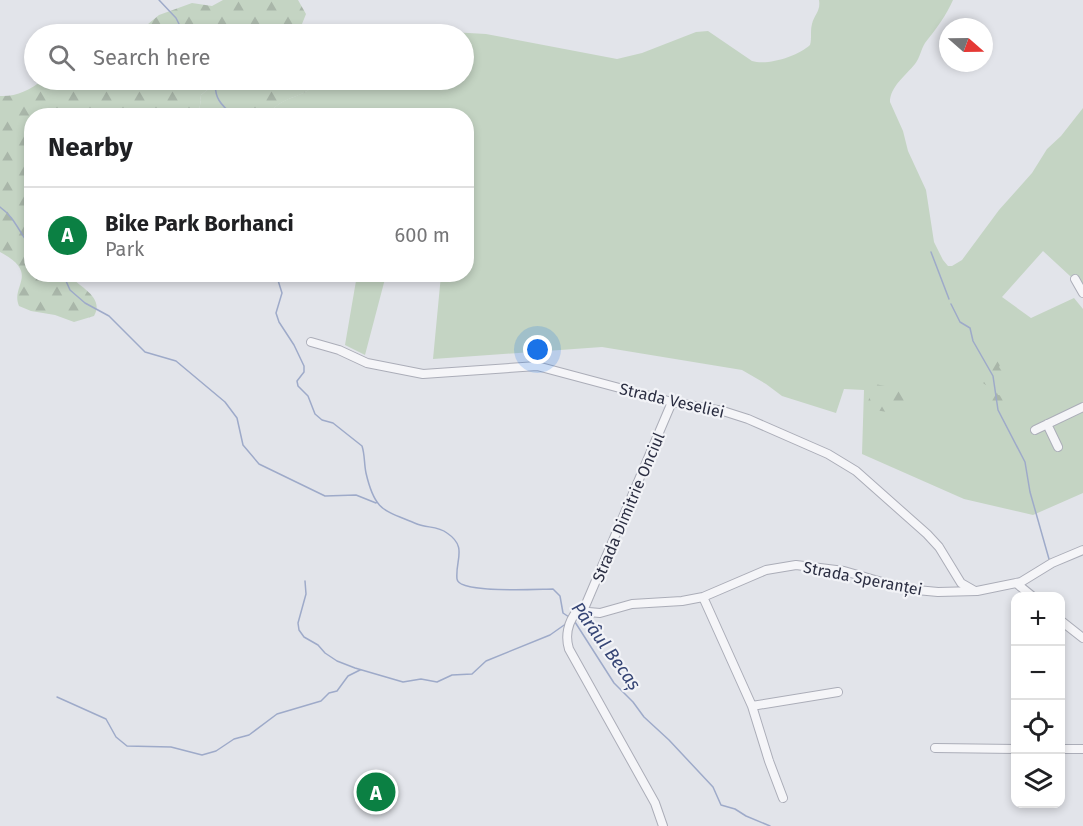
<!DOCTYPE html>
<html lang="en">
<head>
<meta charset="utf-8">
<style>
	body { margin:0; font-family:"Fira Sans",sans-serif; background:#f6f6f6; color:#202124 }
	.controls { position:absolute; right:18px; bottom:18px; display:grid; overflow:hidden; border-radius:12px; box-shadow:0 3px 9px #0003 }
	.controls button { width:54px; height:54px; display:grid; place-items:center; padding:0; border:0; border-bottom:2px solid #e0e0e0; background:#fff; color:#202124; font:30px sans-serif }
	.compass { position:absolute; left:939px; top:18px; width:54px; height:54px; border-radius:50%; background:#fff; box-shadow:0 3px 9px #0003; rotate:110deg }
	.you { position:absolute; left:538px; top:350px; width:21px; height:21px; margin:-15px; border:4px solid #fff; border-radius:50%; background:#1a73e8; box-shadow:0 0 0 9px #1a73e833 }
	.badge { display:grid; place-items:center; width:39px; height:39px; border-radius:50%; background:#0b8043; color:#fff; font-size:20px; font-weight:700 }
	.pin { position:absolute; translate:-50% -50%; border:3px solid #fff; box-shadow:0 2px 6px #0006 }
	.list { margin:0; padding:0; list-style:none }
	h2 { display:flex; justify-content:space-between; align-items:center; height:78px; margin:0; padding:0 24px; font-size:26px }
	h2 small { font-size:20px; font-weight:400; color:#757577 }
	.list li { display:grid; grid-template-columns:39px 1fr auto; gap:18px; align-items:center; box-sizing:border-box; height:96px; padding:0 24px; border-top:2px solid #e0e0e0 }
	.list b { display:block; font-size:22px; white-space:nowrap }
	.list p { margin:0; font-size:20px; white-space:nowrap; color:#757577 }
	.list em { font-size:20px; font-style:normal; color:#757577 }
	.icon { flex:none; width:33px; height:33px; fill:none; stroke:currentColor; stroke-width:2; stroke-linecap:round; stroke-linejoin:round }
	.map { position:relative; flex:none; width:1083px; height:826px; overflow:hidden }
	.search { position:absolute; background:#fff; box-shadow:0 3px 9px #0003; left:24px; top:24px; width:450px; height:66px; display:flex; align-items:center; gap:15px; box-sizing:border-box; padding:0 21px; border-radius:33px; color:#757577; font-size:22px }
	.panel { position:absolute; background:#fff; box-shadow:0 3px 9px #0003; left:24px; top:108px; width:450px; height:174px; border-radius:24px }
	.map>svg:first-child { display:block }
	.grass { fill:#c4d4c3 }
	.forest { fill:url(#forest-firs) }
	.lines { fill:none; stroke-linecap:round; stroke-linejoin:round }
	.stream { stroke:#9eaac9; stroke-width:1.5 }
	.minor-casing { stroke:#abadb8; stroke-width:10 }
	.minor { stroke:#f5f5f8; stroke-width:8 }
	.labels { text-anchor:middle; stroke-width:4.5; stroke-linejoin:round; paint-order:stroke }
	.street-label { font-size:16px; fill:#2b2e42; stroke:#f2f3f7 }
	.water-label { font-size:18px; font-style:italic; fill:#364575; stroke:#f2f3f7 }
</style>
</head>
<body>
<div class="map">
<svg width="1083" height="826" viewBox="0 0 1083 826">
	<defs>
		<pattern id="forest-firs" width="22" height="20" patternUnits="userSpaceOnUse" patternTransform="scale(1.5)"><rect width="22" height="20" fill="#c4d4c3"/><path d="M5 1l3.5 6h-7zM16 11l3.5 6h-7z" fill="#a9b6a9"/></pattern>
	</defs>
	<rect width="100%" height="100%" fill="#e2e4ea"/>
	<path class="grass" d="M819,0h134c-7,16 -17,29 -28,43 -4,6 -5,15 -10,21 -9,11 -25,23 -25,38l13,29 5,20 18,39 8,52 9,18 5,6h4l10,-6 37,-50 33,-37 15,-24 14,-13 22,-28v180l-40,-37 -41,46 29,21 43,-20 9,11v184l-50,22 -69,-16 -102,-45 2,-64 -20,-1 -8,24 -54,-17 -16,-12 -24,-14 -140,-23 -169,12 8,-84 25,-1v-158h-198c13,-23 39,-16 50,-36h146v-46h-23l10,-2 35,2 131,25 25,-6 54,-21 12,-1 44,30c16,5 46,-5 58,-16 2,-7 0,-14 2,-21 2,-9 9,-13 7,-24z
		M220,80h32l-3,5 3,30 -53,1 2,-21z
		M357,275h29l-21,80 -20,-10z"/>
	<path class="forest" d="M223,0h75l8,14 -8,20h-162l23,-19 33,-12 20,3z
		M42,80h178l-19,15 -2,20 -167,1v158l37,1c10,12 36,22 25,41l-20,6 -19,-7 -24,-4 -12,-5c-9,-21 22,-32 -19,-54v-156c15,1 31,-6 42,-16z
		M252,80h66c-9,19 -38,14 -50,36l-16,-1 -4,-22z
		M1000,356l3,3 -4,8 9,14 -1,4 -11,6 2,4 10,1 4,3 -7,5 -8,-3 5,12 7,2 -4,6 -9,-4 -8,-26 2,-3 -7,-5 4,-3 -3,-4z
		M875,384c13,3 28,4 32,18l-8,12 -24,-4 -8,-6z"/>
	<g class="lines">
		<path class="stream" d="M159,0l17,18 8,16
			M216,80c-3,17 5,25 18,36
			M0,207c15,10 20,28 32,41
			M931,252l18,47
			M60,274l6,7 4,9 15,13 24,13 36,36 31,9 49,41 12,16 6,27 16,19 66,32 31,-1 20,8
			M276,274l6,19 -6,20 3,9 15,23 10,21v6l-7,9 1,5 10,10 7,18 7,6 11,3 29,23c3,9 2,18 4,27 9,39 18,37 51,51 10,4 21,2 30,9 21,14 8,27 10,46 1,15 82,10 96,10l7,7 3,17 6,4
			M951,304l9,18 10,6 3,13 20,35 5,34 27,52 5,30 19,67
			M305,581l1,13 -8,29 1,7 5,7 14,8 7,8 12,8 18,7 48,14 18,-3 16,3 15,-7 20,-1 14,-13 64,-26 17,-12
			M575,622l39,61 19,19 11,15 25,23 44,47 8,18 14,4 11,7 24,10
			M57,697l49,22 10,18 11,9 44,1 31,8 14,-4 18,-12 15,-4 28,-21 44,-13 8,-8 8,-2 11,-15 12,-6"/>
		<defs>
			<path id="minor" d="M1075,279l8,14
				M311,342l28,8 28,13 56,11 114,-8 135,36 51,9 25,8 80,35 28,17 71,63 12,13 22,36 14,8
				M1047,424l11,23
				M1035,430l48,-23
				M1016,583l16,13
				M703,597l49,109 17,55 14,37
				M583,611l89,-209
				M1060,620l23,18
				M752,706l86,-14
				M935,748l81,1
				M1060,749h23
				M663,826l-8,-23 -86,-154c-4,-13 -1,-27 8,-38l23,2 32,-9 50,-3 21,-4 63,-27 30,-5 48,6 62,18 32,3 39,-1 44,-9 31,-19 31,-13"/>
		</defs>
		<use href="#minor" class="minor-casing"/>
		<use href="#minor" class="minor"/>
	</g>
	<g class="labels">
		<g class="street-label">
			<text transform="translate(672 400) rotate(13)" y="6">Strada Veseliei</text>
			<text transform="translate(628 507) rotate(-67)" y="6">Strada Dimitrie Onciul</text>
			<text transform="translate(863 578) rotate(11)" y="6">Strada Speranței</text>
		</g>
		<g class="water-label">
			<text transform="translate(606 646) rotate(54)" y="6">Pârâul Becaș</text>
		</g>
	</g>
</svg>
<div class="controls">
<button>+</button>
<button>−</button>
<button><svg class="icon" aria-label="locate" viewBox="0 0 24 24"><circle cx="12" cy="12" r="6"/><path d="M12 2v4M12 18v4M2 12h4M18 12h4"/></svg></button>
<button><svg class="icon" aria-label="layers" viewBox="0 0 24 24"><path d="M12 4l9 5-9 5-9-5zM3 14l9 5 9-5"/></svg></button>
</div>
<svg class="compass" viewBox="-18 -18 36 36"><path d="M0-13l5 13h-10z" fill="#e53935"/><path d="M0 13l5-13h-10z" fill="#757577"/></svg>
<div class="you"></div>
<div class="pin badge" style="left:376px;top:792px">A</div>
<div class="search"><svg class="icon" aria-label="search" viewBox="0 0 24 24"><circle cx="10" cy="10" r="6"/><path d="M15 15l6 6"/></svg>Search here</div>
<section class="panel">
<h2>Nearby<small></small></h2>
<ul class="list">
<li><span class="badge">A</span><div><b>Bike Park Borhanci</b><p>Park</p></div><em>600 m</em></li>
</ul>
</section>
</div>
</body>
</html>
